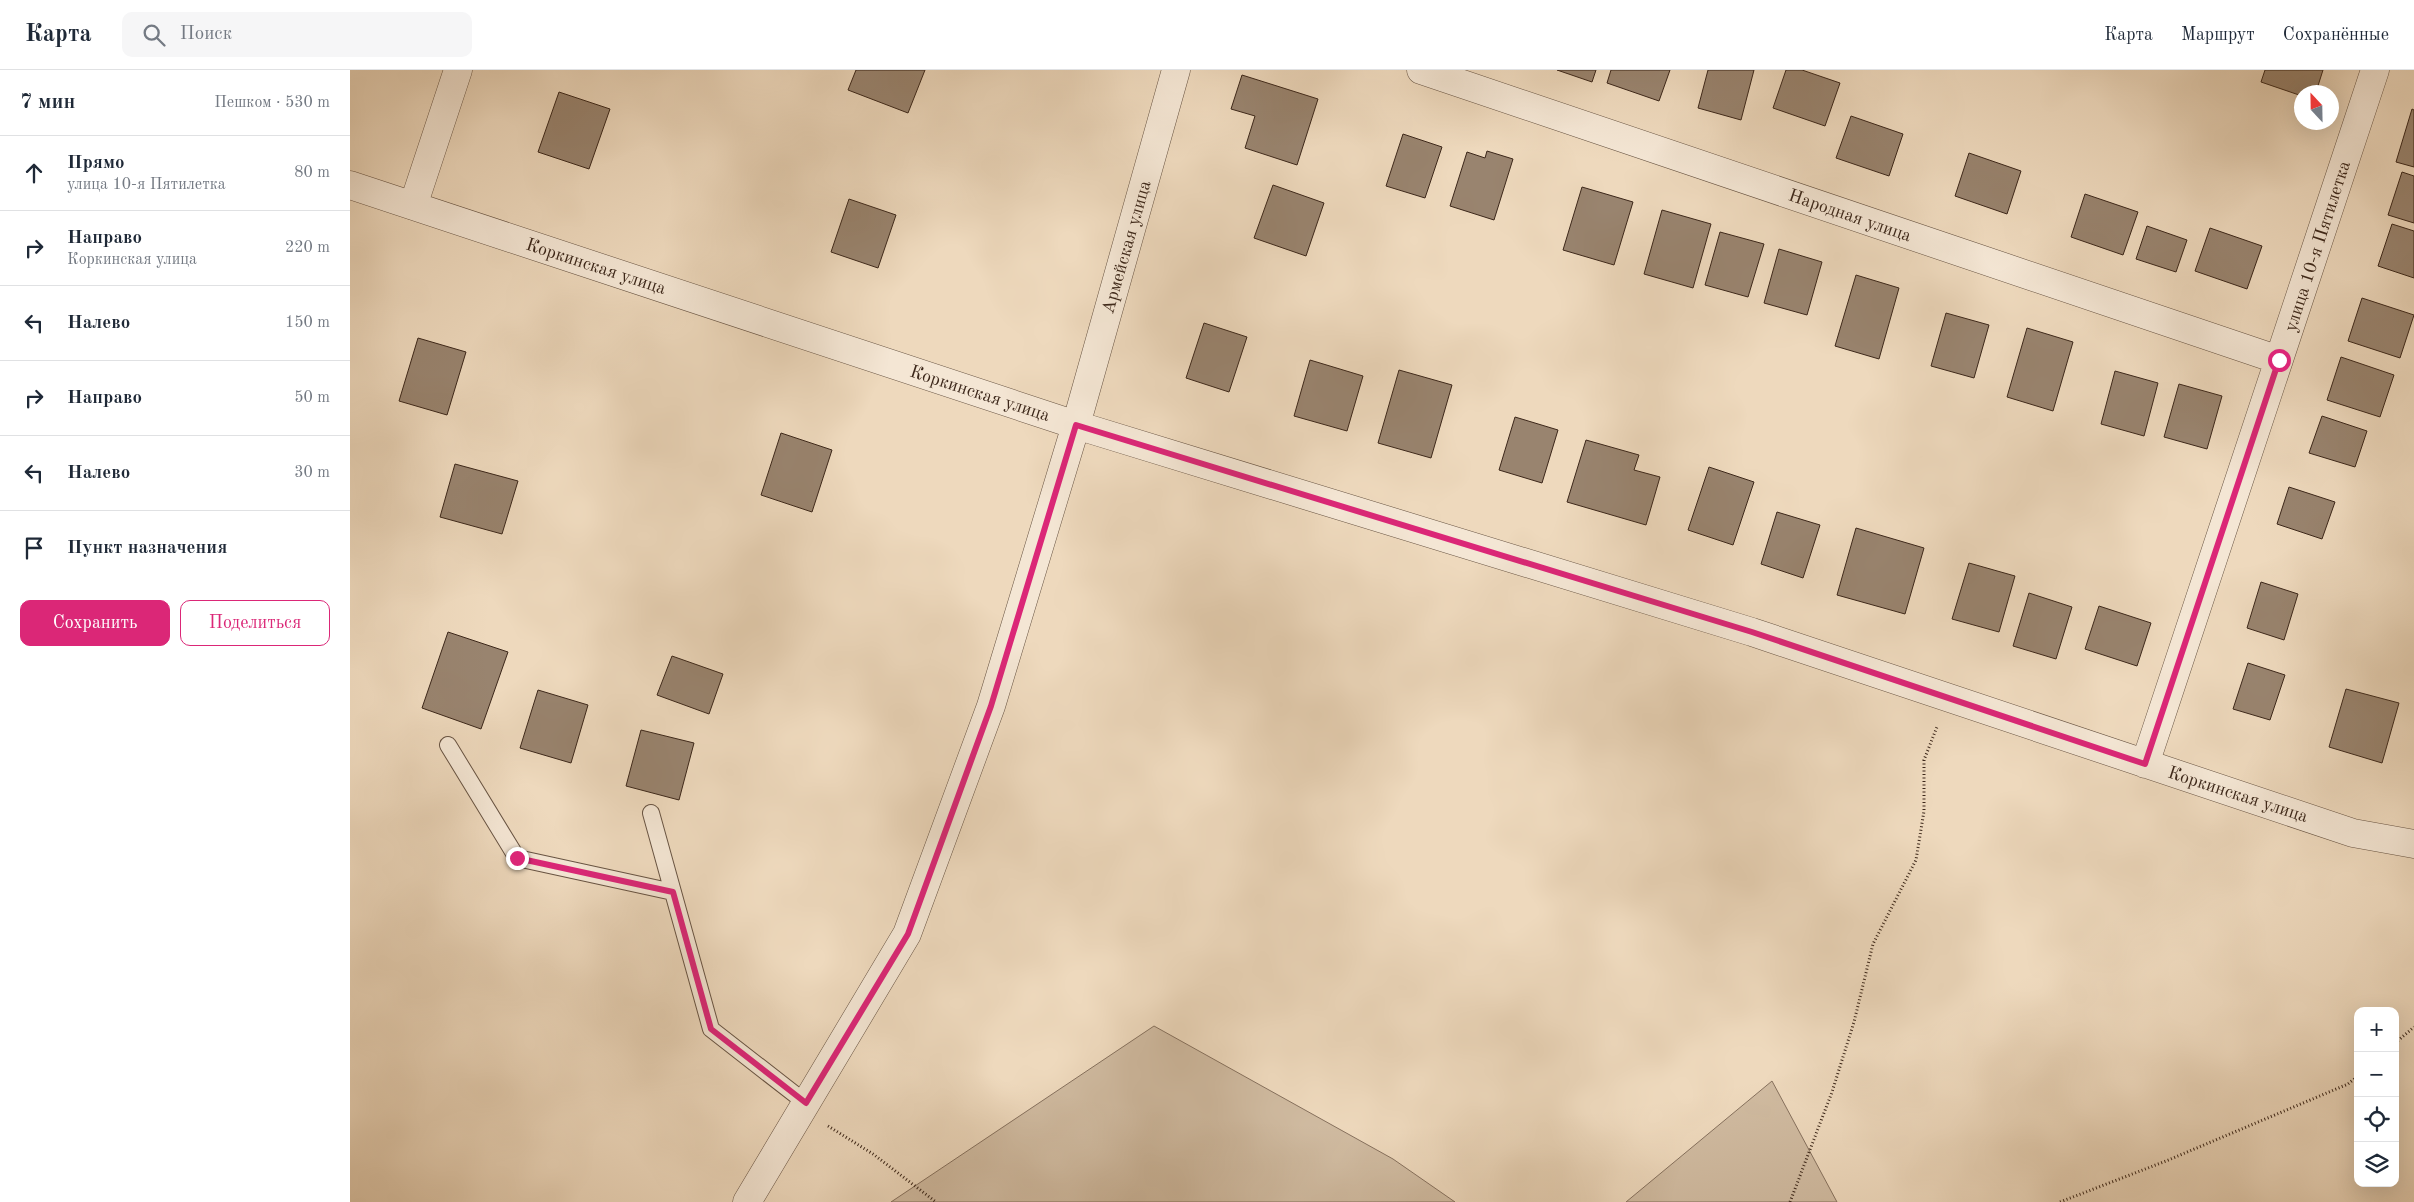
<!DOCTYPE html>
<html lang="ru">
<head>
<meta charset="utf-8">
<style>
	body { margin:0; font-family:"Old Standard TT",serif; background:#f6f6f7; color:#1f2937 }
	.controls { position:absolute; right:15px; bottom:15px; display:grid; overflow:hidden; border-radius:10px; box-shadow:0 5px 20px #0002 }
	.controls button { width:45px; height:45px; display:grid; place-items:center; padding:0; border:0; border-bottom:1px solid #e0e1e3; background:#fff; color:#1f2937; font:25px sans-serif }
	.compass { position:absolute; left:1944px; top:15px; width:45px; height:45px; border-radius:50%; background:#fff; box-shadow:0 5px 20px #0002; rotate:338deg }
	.stop { position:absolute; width:15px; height:15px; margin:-11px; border:4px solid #db2777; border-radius:50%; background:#fff }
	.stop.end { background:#db2777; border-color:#fff; box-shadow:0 1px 5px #0008 }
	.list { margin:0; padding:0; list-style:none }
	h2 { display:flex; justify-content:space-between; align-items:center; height:65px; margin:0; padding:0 20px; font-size:21px }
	h2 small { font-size:16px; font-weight:400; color:#747a83 }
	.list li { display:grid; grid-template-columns:32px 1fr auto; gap:15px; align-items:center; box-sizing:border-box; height:75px; padding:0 20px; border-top:1px solid #e0e1e3 }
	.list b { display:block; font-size:19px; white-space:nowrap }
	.list p { margin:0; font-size:16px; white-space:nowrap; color:#747a83 }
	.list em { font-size:16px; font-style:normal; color:#747a83 }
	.actions { display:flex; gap:10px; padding:15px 20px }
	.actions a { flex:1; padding:11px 0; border:1px solid #db2777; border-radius:10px; text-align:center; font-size:18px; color:#db2777 }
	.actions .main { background:#db2777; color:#fff }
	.icon { flex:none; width:28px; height:28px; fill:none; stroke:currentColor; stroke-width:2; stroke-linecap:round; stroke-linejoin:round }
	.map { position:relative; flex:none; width:2064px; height:1132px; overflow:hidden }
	header { display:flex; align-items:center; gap:30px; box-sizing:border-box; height:70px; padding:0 25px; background:#fff; border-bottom:1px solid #e0e1e3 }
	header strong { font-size:24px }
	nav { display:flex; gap:28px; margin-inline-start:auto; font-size:18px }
	.search { width:350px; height:45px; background:#f6f6f7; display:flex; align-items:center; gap:12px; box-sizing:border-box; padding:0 18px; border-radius:10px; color:#747a83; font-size:19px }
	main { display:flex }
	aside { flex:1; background:#fff }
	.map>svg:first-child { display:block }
	.green { fill:#d0bba1; stroke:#86715e }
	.building { fill:#99846f; stroke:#3c271a }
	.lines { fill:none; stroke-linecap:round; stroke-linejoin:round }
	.lane-casing { stroke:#685443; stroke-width:18 }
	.street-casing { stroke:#685443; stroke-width:29 }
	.path { stroke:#3c271a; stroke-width:3; stroke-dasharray:1 2.5; stroke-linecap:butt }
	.lane { stroke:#f4e6d4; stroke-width:16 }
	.street { stroke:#f4e6d4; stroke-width:28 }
	.route { stroke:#db2777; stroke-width:6 }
	.labels { text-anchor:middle; stroke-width:5; stroke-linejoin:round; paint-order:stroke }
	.street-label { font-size:18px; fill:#3c271a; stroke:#f4e6d4 }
</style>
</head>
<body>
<header>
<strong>Карта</strong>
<div class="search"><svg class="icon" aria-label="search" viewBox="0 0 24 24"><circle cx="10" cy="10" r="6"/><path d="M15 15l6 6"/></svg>Поиск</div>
<nav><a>Карта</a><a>Маршрут</a><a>Сохранённые</a></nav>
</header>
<main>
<aside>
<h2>7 мин<small>Пешком · 530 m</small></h2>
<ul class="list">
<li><svg class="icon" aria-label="ahead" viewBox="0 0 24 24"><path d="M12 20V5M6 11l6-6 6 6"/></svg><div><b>Прямо</b><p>улица 10-я Пятилетка</p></div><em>80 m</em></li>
<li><svg class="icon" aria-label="right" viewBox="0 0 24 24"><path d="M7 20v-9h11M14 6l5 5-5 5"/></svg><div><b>Направо</b><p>Коркинская улица</p></div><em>220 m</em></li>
<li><svg class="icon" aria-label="left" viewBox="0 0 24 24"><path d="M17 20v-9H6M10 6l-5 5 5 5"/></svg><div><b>Налево</b></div><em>150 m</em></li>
<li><svg class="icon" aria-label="right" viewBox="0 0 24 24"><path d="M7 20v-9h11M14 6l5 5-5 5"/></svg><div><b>Направо</b></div><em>50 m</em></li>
<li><svg class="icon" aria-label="left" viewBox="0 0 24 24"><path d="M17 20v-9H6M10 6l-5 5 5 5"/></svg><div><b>Налево</b></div><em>30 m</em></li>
<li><svg class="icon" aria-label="arrive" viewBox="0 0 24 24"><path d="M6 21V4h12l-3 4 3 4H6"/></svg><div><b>Пункт назначения</b></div></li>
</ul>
<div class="actions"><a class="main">Сохранить</a><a>Поделиться</a></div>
</aside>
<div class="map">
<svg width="2064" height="1132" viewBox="0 0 2064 1132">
	<rect width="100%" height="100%" fill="#eed9bd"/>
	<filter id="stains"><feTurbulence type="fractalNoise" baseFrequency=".004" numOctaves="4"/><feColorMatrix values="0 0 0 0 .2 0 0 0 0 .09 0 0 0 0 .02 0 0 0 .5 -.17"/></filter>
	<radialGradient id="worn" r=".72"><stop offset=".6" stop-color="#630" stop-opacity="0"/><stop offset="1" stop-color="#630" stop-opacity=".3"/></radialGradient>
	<path class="green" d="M804,956l239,133 62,43h-564z
		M1422,1011l65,121h-211z"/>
	<path class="building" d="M506,0h69l-17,43 -60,-23z
		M1207,0h39l-4,12z
		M1261,0h59l-11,31 -52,-18z
		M1358,0h46l-13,50 -43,-12z
		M1436,0h16l38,13 -15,43 -52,-18z
		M1915,0h58l-7,22h-14v4l-41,-14z
		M892,5l76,24 -21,66 -52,-17 10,-32 -24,-7z
		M209,22l51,17 -21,60 -51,-17z
		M2062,39l2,1v57l-18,-5z
		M1501,46l52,18 -14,42 -53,-18z
		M1053,64l39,13 -17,51 -39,-12z
		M1137,81l26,8 -19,61 -44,-14 17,-54 18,6z
		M1619,83l52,18 -14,43 -52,-18z
		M2052,102l12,4v47l-26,-8z
		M923,115l51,18 -18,53 -52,-18z
		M1232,117l51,15 -19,63 -51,-15z
		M1735,124l53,18 -15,43 -52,-18z
		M499,129l47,16 -18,53 -47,-16z
		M1312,140l49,14 -18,64 -49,-14z
		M2042,154l22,7v47l-36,-12z
		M1797,156l40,14 -11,32 -40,-13z
		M1860,158l52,18 -15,43 -52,-18z
		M1370,162l44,12 -16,53 -43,-12z
		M1429,179l43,13 -15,53 -43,-12z
		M1506,205l43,13 -20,71 -44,-13z
		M2012,228l52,17 -14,43 -52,-17z
		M1596,243l43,12 -15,53 -43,-12z
		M854,253l43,14 -18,55 -43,-14z
		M1677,258l46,14 -20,69 -46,-14z
		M68,268l48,14 -19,63 -48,-14z
		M1991,287l53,18 -14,42 -53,-17z
		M960,290l53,16 -16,55 -53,-15z
		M1049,300l53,15 -21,73 -53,-15z
		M1765,301l43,12 -14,53 -43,-12z
		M1829,314l43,12 -15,53 -43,-12z
		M1972,346l45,15 -12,36 -46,-14z
		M1165,347l43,13 -16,53 -43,-13z
		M431,363l51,17 -20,62 -51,-17z
		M1236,370l53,15 -5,15 26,7 -14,48 -79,-23z
		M105,394l63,17 -16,53 -62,-17z
		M1359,397l45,15 -21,63 -45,-15z
		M1939,417l46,15 -13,37 -45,-15z
		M1427,442l43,13 -17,53 -42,-14z
		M1506,458l68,20 -19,66 -68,-19z
		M1619,493l46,13 -16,56 -47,-13z
		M1911,512l37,12 -14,46 -37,-12z
		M1679,523l43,14 -16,52 -43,-13z
		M1749,536l52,17 -14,43 -52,-17z
		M98,562l60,20 -27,77 -59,-21z
		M322,586l51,18 -14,40 -52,-19z
		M1898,593l37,12 -15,45 -37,-11z
		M1996,619l53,14 -17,60 -53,-16z
		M188,620l50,15 -17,58 -51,-15z
		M291,660l53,13 -15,57 -53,-14z"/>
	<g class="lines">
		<defs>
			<path id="lane" d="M98,675l69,113 156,34
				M301,743l60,216 95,74"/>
			<path id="street" d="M1071,0l858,290
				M0,115l726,240 676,207 601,201 61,11
				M63,136l45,-136
				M1795,694l230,-694
				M397,1132l160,-268 84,-228 85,-281 100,-355"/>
		</defs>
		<use href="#lane" class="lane-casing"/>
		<use href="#street" class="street-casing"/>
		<path class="path" d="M2045,973l19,-16
			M478,1056l45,28 63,48
			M1440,1132l42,-110 22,-70 19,-78 43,-84 8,-49v-51l13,-33
			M1710,1132l106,-41 182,-77 10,-8"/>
		<use href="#lane" class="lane"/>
		<use href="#street" class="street"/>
	</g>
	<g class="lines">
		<path class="route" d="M167,788l156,34 38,137 95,74 102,-169 83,-228 85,-281 676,207 393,132 134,-404"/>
	</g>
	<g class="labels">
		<g class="street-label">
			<text transform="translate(1500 145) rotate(19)" y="6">Народная улица</text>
			<text transform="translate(1967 176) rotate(-72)" y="6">улица 10-я Пятилетка</text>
			<text transform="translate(776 177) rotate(-74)" y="6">Армейская улица</text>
			<text transform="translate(246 196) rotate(18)" y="6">Коркинская улица</text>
			<text transform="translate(630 323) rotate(18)" y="6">Коркинская улица</text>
			<text transform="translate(1888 724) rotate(18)" y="6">Коркинская улица</text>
		</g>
	</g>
	<rect width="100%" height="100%" filter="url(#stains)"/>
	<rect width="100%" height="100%" fill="url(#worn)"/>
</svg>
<div class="controls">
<button>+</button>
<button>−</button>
<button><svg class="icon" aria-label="locate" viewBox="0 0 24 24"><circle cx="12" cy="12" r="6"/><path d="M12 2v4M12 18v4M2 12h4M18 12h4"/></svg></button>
<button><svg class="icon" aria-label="layers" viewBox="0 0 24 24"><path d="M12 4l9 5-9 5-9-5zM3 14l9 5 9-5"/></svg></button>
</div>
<svg class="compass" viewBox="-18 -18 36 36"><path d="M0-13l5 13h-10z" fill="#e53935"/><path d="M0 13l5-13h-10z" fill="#747a83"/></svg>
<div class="stop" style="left:1929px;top:290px"></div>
<div class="stop end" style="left:167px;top:788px"></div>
</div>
</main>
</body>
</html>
